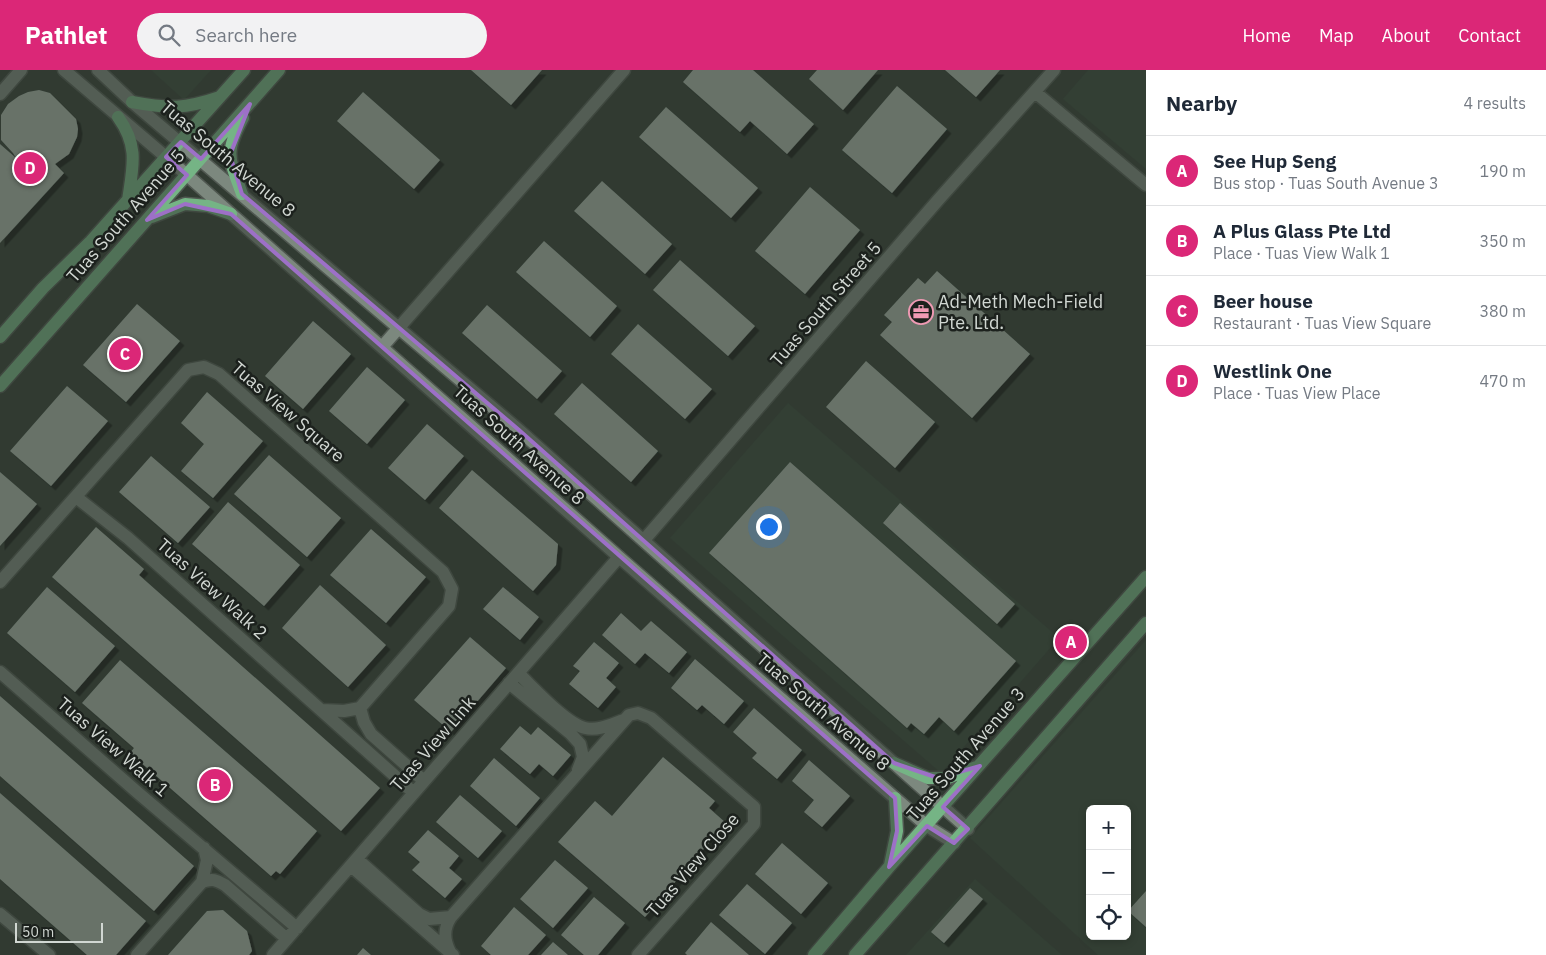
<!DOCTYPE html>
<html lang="en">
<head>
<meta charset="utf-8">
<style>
	body { margin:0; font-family:"IBM Plex Sans",sans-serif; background:#f2f2f3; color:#1f2937 }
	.controls { position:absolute; right:15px; bottom:15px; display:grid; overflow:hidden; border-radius:8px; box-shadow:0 2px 8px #0003 }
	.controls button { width:45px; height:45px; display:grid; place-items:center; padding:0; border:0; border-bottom:1px solid #e0e1e3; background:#fff; color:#1f2937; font:25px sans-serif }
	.scale { position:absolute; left:15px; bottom:12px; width:88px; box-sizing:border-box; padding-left:5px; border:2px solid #d1d7d2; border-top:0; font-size:14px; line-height:18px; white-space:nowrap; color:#d1d7d2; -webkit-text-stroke:4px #1c211d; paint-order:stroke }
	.you { position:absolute; left:768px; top:456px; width:18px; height:18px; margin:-12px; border:4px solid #fff; border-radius:50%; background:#1a73e8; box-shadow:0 0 0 8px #1a73e833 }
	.badge { display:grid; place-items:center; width:32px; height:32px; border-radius:50%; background:#db2777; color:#fff; font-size:16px; font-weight:700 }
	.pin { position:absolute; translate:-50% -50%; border:2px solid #fff; box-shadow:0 1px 5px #0006 }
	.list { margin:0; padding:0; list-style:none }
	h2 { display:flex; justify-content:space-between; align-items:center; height:65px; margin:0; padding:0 20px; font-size:21px }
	h2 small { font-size:16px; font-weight:400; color:#747a83 }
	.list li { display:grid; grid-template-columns:32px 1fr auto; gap:15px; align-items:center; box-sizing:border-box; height:70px; padding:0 20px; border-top:1px solid #e0e1e3 }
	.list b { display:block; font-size:19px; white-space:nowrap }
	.list p { margin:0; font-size:16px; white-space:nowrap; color:#747a83 }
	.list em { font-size:16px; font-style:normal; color:#747a83 }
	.icon { flex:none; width:28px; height:28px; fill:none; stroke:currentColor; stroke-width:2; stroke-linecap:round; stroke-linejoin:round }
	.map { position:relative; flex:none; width:1146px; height:885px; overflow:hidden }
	header { display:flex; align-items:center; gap:30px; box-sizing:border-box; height:70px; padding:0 25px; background:#db2777; color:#fff }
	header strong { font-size:24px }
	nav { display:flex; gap:28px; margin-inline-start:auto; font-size:18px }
	.search { width:350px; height:45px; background:#f2f2f3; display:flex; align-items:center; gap:12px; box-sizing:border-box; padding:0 18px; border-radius:28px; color:#747a83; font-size:19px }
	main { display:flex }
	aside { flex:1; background:#fff }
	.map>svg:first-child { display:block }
	.built { fill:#354538; fill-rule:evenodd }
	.building { fill:#aab6ac; filter:url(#shadow) }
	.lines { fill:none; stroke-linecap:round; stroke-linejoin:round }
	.minor-casing { stroke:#505851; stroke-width:15 }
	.major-casing { stroke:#505851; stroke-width:15 }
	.minor { stroke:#7c887e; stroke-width:12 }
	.major { stroke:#75b485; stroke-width:12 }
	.marked { fill:none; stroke:#9d70c7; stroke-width:4; stroke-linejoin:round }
	.labels { text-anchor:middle; stroke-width:5; stroke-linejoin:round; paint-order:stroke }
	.street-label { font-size:18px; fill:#d1d7d2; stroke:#1c211d }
	.poi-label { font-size:18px; fill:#d1d7d2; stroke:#1c211d; text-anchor:start }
</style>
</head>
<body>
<header>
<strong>Pathlet</strong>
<div class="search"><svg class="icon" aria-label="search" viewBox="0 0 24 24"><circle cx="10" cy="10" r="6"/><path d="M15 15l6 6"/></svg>Search here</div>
<nav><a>Home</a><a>Map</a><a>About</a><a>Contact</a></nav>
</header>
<main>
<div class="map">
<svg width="1146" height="885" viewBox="0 0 1146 885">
	<defs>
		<filter id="shadow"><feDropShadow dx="4.5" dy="4.5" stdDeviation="0" flood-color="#0009"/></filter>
	</defs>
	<rect width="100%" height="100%" fill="#313b32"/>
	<path class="built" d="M151,0h60l-27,30z
		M1088,0h58v99l-83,-70z
		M788,333l271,235 -118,135 -271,-235z
		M1146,570v315h-48l-128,-117zM1090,739h37v127h-37z
		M975,809l87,76h-156z"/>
	<path class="building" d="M471,0h71l-31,35z
		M693,0h60l61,54 -27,30 -37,-33 -10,11 -57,-50z
		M817,0h61l-35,40 -34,-31z
		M945,0h55l-24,27z
		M897,16l50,43 -55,64 -50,-43z
		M39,20l11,3 26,26 2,10 -1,8 -8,17 -14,10 9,9 -64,70v-99l16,14 -3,-5 -12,-13v-25l7,-11 11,-8 9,-4z
		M363,22l77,68 -26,29 -77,-68z
		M666,37l92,81 -27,30 -92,-81z
		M602,111l70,63 -27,30 -71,-63z
		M810,117l50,43 -55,64 -50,-43z
		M544,171l73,65 -27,31 -74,-65z
		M680,190l75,66 -27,30 -75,-66z
		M937,201l93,83 -58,64 -92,-83 12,-13 -8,-7 34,-37 7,6z
		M137,234l43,37 -54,61 -43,-37z
		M487,235l75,66 -25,28 -75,-66z
		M313,251l38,33 -48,55 -38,-33z
		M638,254l74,65 -27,30 -74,-65z
		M866,291l69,61 -40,46 -69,-61z
		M367,297l38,33 -38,44 -38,-33z
		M582,313l76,68 -27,31 -77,-68z
		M67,316l41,35 -57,65 -41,-35z
		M207,322l56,49 -50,57 -32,-27 23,-27 -23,-21z
		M427,354l37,32 -39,44 -37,-32z
		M269,385l72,63 -34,39 -73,-63z
		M151,386l59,51 -32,36 -59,-51z
		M790,392l226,199 -62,70 -15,-14 -15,17 -13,-11 -4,5 -198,-175z
		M472,400l86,74 -2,21 -23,26 -94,-83z
		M0,402l37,32 -37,42z
		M228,432l72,63 -36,41 -72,-62z
		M900,433l115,101 -18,20 -114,-101z
		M96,457l48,42 -5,6 241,213 -39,43 -289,-254z
		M371,459l55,48 -40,46 -56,-48z
		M320,515l66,60 -38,42 -66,-59z
		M47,517l68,59 -40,46 -68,-59z
		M503,517l36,30 -19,23 -37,-31z
		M621,543l20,18 10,-10 36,31 -18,21 -24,-20 -10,11 -33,-29z
		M470,567l36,31 -55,64 -37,-32z
		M594,572l25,21 -13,15 10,9 -18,21 -29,-24 11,-13 -7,-5z
		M695,589l49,42 -20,23 -22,-19 -5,5 -26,-22z
		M120,590l197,171 -37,43 -4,-3 -5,5 -141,-123 4,-5 -52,-45z
		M0,626l194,170 -40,45 -154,-135z
		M754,638l48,42 -25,29 -25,-21 5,-5 -24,-21z
		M520,656l11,9 7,-8 33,28 -18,21 -14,-12 -9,10 -30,-25z
		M663,687l52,44 -6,7 17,15 -81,94 -87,-75 37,-41 17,15z
		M494,688l46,40 -24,28 -46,-40z
		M809,690l41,36 -28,31 -18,-15 10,-12 -22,-19z
		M0,723l146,128 -30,34h-29l-87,-76z
		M460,725l42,36 -24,27 -42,-36z
		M428,760l31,26 -10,12 13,11 -17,19 -33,-28 8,-8 -12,-10z
		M782,773l46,40 -27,31 -46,-40z
		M555,790l33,28 -35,40 -33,-29z
		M747,814l45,39 -27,31 -46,-39z
		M970,818l13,11 -39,44 -13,-11z
		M1146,821v36l-18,-16z
		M594,827l31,26 -27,32h-14l-23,-20z
		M514,837l32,28 -18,20h-37l-10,-9z
		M223,840l24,21 5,20 -3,4h-81l39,-44z
		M711,852l38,33h-62l-2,-2z
		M553,872l15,13h-27z
		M363,878l8,7h-14z"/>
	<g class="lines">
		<defs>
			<path id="minor" d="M64,0l123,105 432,382 276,241 32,28 27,17
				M98,0l34,32 387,328 449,399
				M1035,22l111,93
				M0,24l21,-24
				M382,277l242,-277
				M76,427l52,41 286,255
				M644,470l295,-341 115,-129
				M0,512l188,-212 16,-3 15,7 224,198 9,17 -3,17 -89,102
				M0,602l137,120 160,136
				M518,603c15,14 48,51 67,55 14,3 27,-4 39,-8
				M509,613l61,50 10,11 3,13 -5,13
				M360,638l4,14 7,12 53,47
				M322,640l22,1 16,-3
				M357,789l62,55 10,5 22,-2 178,-202 9,-2 13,5 103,89v17l-116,131
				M351,796l102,89
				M202,812c10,-4 14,-2 23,3l62,54
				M0,844l49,41
				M450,882c-6,-12 -7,-23 1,-35
				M137,885l65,-73 5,-22 -3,-12
				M273,885l346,-398"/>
			<path id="major" d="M132,32c37,7 53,7 88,-5
				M118,47c21,29 15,49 10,83
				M242,124c-13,-36 -18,-41 1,-76
				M152,147l33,-13 23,2 23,8
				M0,267l43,-49 48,-47 153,-171
				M0,316l279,-316
				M894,693l34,15h20l28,-11
				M890,795l7,-34 -2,-33
				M814,885l75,-88 257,-290
				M855,885l291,-332"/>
		</defs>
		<use href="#minor" class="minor-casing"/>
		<use href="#major" class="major-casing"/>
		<use href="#minor" class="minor"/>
		<use href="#major" class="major"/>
	</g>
	<path d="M0 0H1146V885H0ZM250,34l-20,51 12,39 277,236 375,333 44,15 42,-12 -37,41 25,22 -14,14 -27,-17 -38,41 8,-36 -2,-33 -664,-584 -46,-10 -38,16 40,-45 -21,-18 15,-15 20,17z" fill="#313b32" fill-opacity=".55" fill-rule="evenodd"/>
	<path class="marked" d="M250,34l-20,51 12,39 277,236 375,333 44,15 42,-12 -37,41 25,22 -14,14 -27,-17 -38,41 8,-36 -2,-33 -664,-584 -46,-10 -38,16 40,-45 -21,-18 15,-15 20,17z"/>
	<defs>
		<symbol id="office-ring" viewBox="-11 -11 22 22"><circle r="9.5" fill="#1c211d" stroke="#f09ab4" stroke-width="1.5"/><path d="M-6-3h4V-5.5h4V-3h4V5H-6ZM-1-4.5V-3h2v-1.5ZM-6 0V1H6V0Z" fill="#f09ab4"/></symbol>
	</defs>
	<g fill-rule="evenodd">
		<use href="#office-ring" x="907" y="228" width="28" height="28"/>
	</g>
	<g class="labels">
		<g class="street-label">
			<text transform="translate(228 89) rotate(40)" y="6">Tuas South Avenue 8</text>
			<text transform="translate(126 146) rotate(-49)" y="6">Tuas South Avenue 5</text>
			<text transform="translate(826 234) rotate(-49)" y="6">Tuas South Street 5</text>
			<text transform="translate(288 342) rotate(41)" y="6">Tuas View Square</text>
			<text transform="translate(519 375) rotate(42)" y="6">Tuas South Avenue 8</text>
			<text transform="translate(212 519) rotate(42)" y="6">Tuas View Walk 2</text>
			<text transform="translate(823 642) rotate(41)" y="6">Tuas South Avenue 8</text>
			<text transform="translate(433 674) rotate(-49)" y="6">Tuas View Link</text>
			<text transform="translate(113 677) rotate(41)" y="6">Tuas View Walk 1</text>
			<text transform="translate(966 684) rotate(-49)" y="6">Tuas South Avenue 3</text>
			<text transform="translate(693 795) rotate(-49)" y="6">Tuas View Close</text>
		</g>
		<g class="poi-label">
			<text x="938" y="238">Ad-Meth Mech-Field<tspan x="938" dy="21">Pte. Ltd.</tspan></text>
		</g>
	</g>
</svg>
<div class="controls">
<button>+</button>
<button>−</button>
<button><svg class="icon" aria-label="locate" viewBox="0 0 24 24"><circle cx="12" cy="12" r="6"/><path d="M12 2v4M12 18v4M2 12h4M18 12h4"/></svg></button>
</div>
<div class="scale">50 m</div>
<div class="you"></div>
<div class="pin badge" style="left:1071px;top:572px">A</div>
<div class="pin badge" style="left:215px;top:715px">B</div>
<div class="pin badge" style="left:125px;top:284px">C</div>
<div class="pin badge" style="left:30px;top:98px">D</div>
</div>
<aside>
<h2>Nearby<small>4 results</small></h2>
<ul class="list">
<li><span class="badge">A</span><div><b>See Hup Seng</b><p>Bus stop · Tuas South Avenue 3</p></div><em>190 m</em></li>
<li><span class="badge">B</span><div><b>A Plus Glass Pte Ltd</b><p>Place · Tuas View Walk 1</p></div><em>350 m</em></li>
<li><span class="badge">C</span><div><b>Beer house</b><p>Restaurant · Tuas View Square</p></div><em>380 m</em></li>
<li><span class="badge">D</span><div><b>Westlink One</b><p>Place · Tuas View Place</p></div><em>470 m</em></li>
</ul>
</aside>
</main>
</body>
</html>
